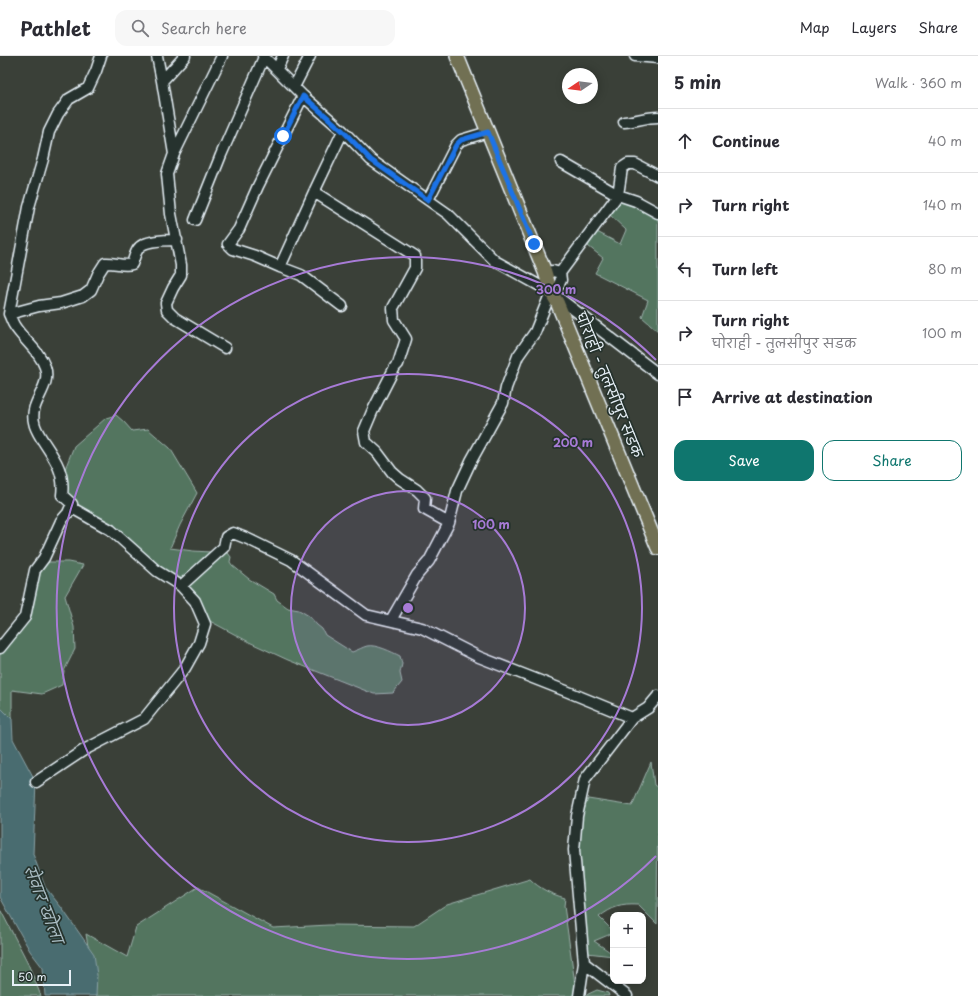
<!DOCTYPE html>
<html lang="en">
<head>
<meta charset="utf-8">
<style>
	body { margin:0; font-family:"Playpen Sans","Playpen Sans Deva",sans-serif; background:#f7f7f7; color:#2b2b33 }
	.controls { position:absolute; right:12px; bottom:12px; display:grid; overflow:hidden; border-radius:8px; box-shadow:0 2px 10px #0003 }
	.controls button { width:36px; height:36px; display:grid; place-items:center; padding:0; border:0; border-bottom:1px solid #e1e1e2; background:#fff; color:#2b2b33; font:20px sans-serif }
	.compass { position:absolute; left:562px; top:12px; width:36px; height:36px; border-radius:50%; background:#fff; box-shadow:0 2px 10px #0003; rotate:257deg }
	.scale { position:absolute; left:12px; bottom:10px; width:59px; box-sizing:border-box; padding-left:4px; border:2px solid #e8f1f8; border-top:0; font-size:11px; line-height:14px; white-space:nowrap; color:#e8f1f8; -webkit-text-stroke:3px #26332d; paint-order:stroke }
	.stop { position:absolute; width:12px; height:12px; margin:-9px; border:3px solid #1a73e8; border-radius:50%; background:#fff }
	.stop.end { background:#1a73e8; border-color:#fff; box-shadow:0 1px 4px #0008 }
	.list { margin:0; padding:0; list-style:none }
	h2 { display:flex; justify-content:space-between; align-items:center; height:52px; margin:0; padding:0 16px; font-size:17px }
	h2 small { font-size:13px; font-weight:400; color:#7c7c81 }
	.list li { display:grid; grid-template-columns:26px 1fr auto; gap:12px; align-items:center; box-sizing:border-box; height:64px; padding:0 16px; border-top:1px solid #e1e1e2 }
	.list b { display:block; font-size:15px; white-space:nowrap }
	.list p { margin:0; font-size:13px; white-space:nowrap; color:#7c7c81 }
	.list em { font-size:13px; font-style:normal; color:#7c7c81 }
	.actions { display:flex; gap:8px; padding:12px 16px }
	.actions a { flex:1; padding:9px 0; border:1px solid #0f766e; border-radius:12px; text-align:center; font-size:14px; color:#0f766e }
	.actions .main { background:#0f766e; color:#fff }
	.icon { flex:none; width:22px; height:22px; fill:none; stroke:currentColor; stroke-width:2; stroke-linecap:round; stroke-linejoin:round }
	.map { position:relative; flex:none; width:658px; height:940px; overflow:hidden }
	header { display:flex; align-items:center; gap:24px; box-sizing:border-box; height:56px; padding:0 20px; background:#fff; border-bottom:1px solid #e1e1e2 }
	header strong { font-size:19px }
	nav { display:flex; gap:22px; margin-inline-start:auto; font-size:14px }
	.search { width:280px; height:36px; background:#f7f7f7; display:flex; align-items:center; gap:10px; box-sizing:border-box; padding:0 14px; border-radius:12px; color:#7c7c81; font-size:15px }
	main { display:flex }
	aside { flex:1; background:#fff }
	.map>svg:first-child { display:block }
	.green { fill:#52745f; stroke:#9db2ac }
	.water { fill:#4a6c70; stroke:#89a1a6 }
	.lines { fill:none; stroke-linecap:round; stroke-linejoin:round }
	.minor-casing { stroke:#e8f1f8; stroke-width:13 }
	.major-casing { stroke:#e8f1f8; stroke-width:16 }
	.minor { stroke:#26332d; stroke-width:10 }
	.major { stroke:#716f52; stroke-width:13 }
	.route { stroke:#1a73e8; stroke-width:5 }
	.ring { fill:none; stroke:#a77bd6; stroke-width:2 }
	.labels { text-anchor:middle; stroke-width:3.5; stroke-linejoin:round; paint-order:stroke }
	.street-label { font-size:14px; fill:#e8f1f8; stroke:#26332d }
	.water-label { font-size:15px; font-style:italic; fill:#a9bcc2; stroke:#26332d }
	.centre { fill:#a77bd6; stroke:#26332d; stroke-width:2 }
	.ring-label { font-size:12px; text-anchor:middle; font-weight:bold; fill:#a77bd6; stroke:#26332d; stroke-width:3.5; stroke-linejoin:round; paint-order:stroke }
</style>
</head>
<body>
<header>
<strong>Pathlet</strong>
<div class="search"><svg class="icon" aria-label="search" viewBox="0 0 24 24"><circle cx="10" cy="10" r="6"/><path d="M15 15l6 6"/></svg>Search here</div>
<nav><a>Map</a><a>Layers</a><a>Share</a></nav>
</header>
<main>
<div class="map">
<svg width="658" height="940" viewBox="0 0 658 940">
	<rect width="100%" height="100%" fill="#3a4038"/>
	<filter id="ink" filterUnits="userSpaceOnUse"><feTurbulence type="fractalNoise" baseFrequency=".025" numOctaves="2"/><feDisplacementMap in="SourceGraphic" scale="8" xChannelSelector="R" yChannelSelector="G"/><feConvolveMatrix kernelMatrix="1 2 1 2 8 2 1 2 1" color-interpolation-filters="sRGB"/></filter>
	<g filter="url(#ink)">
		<path class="green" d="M620,146h15l23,13v116l-16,-14 6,-17 -53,-27 8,-15 -15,-12 9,-14 23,12 6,-14 -17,-16z
			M116,359l8,7 8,9 16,-2 22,19 27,45 -17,32 -10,23 23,3 35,2 3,4 -1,5 2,3 17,14 25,15 3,6 11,8 11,2 10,6 8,9 5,4 3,6 27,17c6,-2 11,-5 15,-6 9,-2 25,6 33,10l2,8 -2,9 2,9 -9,11 -19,1 -86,-34 -39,-18 -41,-22 -13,-21 -121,-92 -10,-13 3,-9 -2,-16 9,-23 32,-28z
			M36,506h32l15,3 -18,31 9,31 1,22 -11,22 -2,14 -20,9 -30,-4v29l-12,-12v-68l22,-21z
			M651,706l3,23 4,3 -1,136 -19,-19c-17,-1 -26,2 -39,12l14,14v2l-19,8 19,13v2l-34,-4c-1,-32 -2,-64 0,-95 0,-21 1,-39 9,-58l44,7z
			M530,823c10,10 21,15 35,19l-1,8 11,78 -1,12h-478l-10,-62 41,23 9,-30 62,-40 75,41 56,-3 85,1 33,-22z
			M0,853l27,52 14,35h-41z
			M597,934l11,3 1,3h-25z"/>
		<path class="water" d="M0,651l12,12 1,20 23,43 -3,72 12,33 16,20 33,47 3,21 -1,21h-51l-2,-28 -13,-17 -30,-54z"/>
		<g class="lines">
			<defs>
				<path id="minor" d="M157,0l5,25
					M222,0l-48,98 -7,20 4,40 10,51v10l-8,13 -7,15 1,7 8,8 50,30
					M263,0l40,40 40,35 28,29 77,54 47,47 56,31 107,82
					M635,0l23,2
					M277,13l6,-13
					M294,31l16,-31
					M624,66c12,-1 22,-5 34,-5
					M174,98l-12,-73 23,-25
					M561,106l57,33 4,-27 6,-4h7l23,12
					M314,136l101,64v12l-22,40 1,12 12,19 -8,25 -3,3 -23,45 -8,19 2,11 11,10 15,20 8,7 17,11 8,8 -1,11 25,14
					M428,144l28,-55 5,-5 27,-8
					M195,164l26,-65 43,-98
					M280,211l-25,-11 -22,-7 -5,-5 11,-15 19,-43 45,-90
					M560,217l58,-78 18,6 22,12
					M342,250l-41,-31 -21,-8 34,-75 29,-61
					M9,258l30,-8 22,-3 22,-7 8,-6 7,-16 7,-11c9,-1 19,4 27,1 2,-5 3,-11 6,-15 5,-9 29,-9 39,-9
					M181,530l43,-39 2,-10 7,-4 15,6 43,21 75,55 56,13 57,29 87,34 66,27
					M391,564l26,-45 12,-14 20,-38 8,-32 14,-30 32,-58 3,-15 12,-32 17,-24 16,-40 7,-6 3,-6 -1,-7 -7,-2 -8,1
					M0,592l25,-31 10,-47 9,-12 17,-37 7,-8 4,-9
					M36,726l48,-32 60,-31 41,-51 14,-25 6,-19 -10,-23 -14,-15 -24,-15 -46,-41 -39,-22v-4l-10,-9c3,-22 -7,-36 -19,-54 -3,-5 -8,-12 -9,-19 -5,-20 18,-35 11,-55 -6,-17 -22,-27 -31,-42 -2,-3 -3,-7 -5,-11l20,-107 14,-48 6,-27 9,-18 11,-15 19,-11 8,-17 5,-15
					M579,940l5,-33
					M627,940l-43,-33 -10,-113 3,-34 8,-37 47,-61 16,-10 10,-12"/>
				<path id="major" d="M457,0l88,216 6,20 6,10 101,246"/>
			</defs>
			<use href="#minor" class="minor-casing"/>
			<use href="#major" class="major-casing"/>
			<use href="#minor" class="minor"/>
			<use href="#major" class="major"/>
		</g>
	</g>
	<g class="lines" filter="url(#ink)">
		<path class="route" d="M283,80l20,-40 40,35 28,29 57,40 28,-55 5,-5 27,-8 46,112"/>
	</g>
	<circle cx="408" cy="552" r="117" fill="#a77bd6" fill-opacity=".12"/>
	<g class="ring">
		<circle cx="408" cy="552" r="117"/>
		<circle cx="408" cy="552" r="234"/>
		<path d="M656 800A351 351 0 1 1 656 304"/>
	</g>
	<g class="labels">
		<g class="street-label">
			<text transform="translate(609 329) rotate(68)" y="5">घोराही - तुलसीपुर सडक</text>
		</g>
		<g class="water-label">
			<text transform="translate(43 848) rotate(69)" y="5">सेवार खोला</text>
		</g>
	</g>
	<circle cx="408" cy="552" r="6" class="centre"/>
	<g class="ring-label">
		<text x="556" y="238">300 m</text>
		<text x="573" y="391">200 m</text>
		<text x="491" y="473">100 m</text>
	</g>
</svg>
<div class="controls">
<button>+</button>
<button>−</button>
</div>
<svg class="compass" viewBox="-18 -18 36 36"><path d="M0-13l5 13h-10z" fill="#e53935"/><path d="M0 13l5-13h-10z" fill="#7c7c81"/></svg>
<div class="scale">50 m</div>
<div class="stop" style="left:283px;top:80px"></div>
<div class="stop end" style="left:534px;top:188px"></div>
</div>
<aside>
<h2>5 min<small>Walk · 360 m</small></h2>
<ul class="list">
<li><svg class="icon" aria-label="ahead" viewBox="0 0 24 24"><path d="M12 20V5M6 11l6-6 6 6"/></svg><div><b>Continue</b></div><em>40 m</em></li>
<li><svg class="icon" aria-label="right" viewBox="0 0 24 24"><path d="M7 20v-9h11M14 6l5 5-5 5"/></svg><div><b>Turn right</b></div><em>140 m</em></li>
<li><svg class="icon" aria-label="left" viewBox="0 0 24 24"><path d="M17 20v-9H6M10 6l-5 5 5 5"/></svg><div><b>Turn left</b></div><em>80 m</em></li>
<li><svg class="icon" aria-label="right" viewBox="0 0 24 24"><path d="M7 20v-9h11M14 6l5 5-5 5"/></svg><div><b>Turn right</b><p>घोराही - तुलसीपुर सडक</p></div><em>100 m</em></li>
<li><svg class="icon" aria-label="arrive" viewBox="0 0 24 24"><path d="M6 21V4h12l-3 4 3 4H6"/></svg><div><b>Arrive at destination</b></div></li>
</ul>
<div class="actions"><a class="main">Save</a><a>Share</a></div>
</aside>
</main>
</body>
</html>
